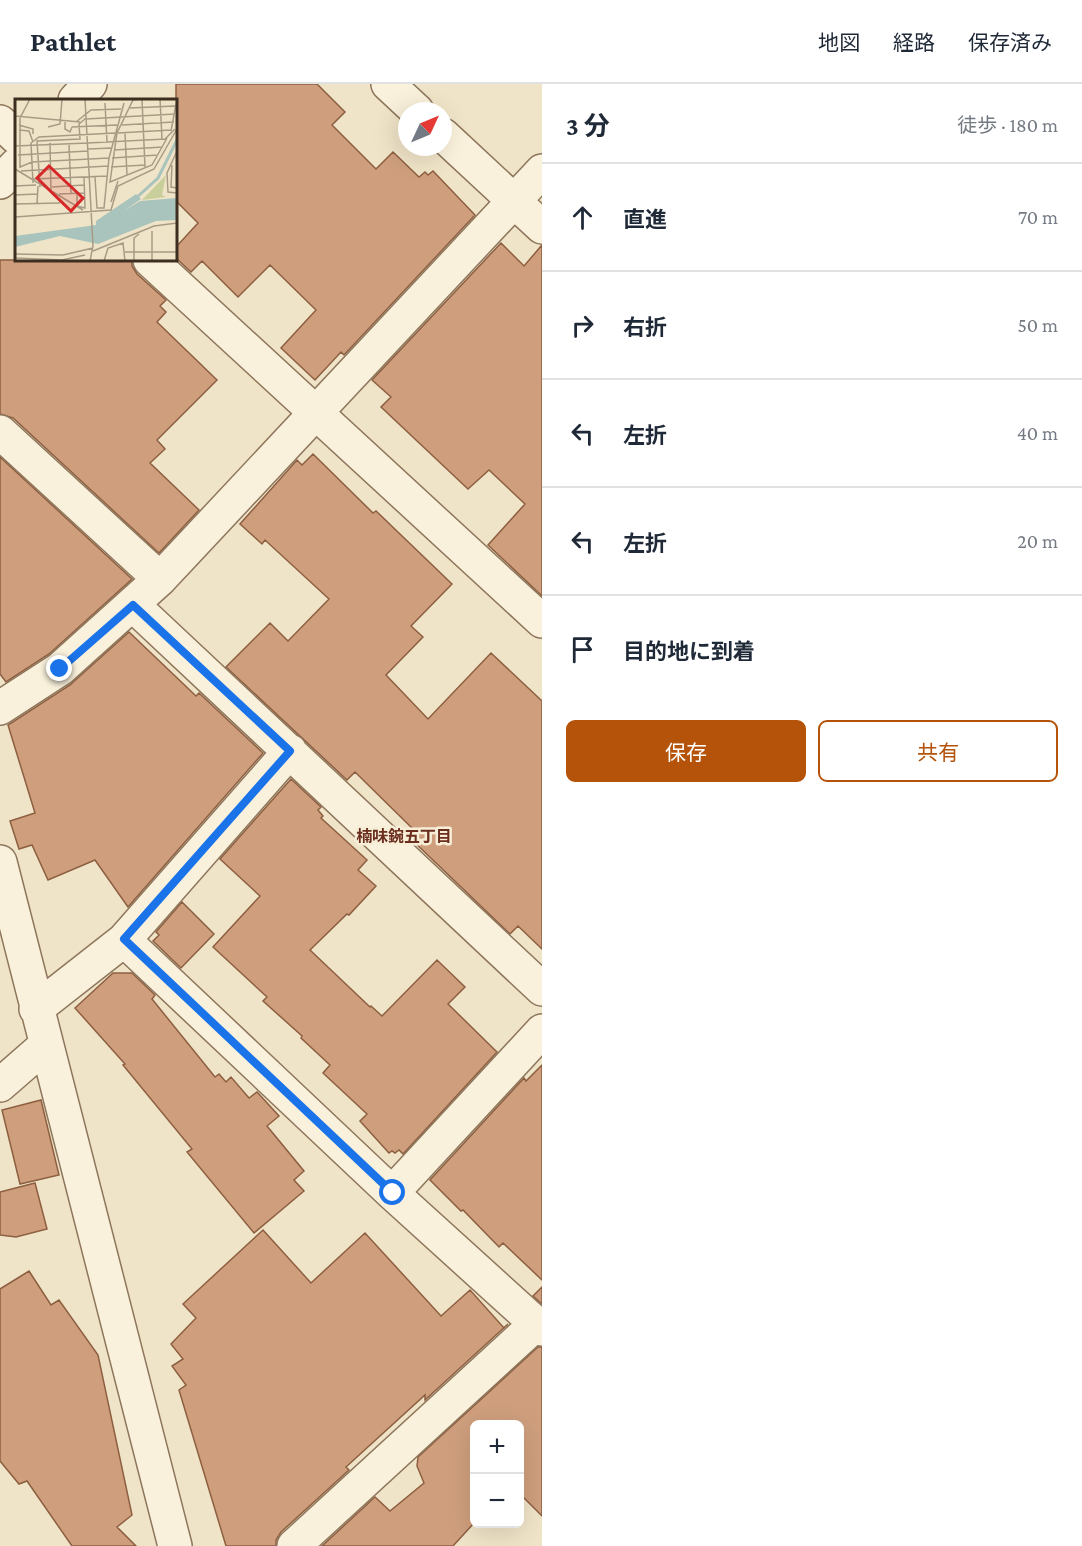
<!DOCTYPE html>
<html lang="ja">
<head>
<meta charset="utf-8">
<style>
	body { margin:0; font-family:"Crimson Pro","Noto Sans JP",serif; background:#f2f2f3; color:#1f2937 }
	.controls { position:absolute; right:18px; bottom:18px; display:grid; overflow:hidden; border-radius:9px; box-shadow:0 6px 24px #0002 }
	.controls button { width:54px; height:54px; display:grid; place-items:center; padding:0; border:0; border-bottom:2px solid #e0e1e3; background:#fff; color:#1f2937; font:30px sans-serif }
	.compass { position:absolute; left:398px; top:18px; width:54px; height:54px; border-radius:50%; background:#fff; box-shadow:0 6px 24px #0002; rotate:46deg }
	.stop { position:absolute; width:18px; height:18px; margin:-14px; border:4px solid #1a73e8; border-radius:50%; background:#fff }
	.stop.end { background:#1a73e8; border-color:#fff; box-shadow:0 2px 6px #0008 }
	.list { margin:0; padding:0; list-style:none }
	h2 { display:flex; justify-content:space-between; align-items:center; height:78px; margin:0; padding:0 24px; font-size:26px }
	h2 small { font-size:20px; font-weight:400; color:#747a83 }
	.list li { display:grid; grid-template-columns:39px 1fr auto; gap:18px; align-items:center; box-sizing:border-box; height:108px; padding:0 24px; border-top:2px solid #e0e1e3 }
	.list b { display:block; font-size:22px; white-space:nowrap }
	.list em { font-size:20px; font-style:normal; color:#747a83 }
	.actions { display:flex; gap:12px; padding:18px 24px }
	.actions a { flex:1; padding:14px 0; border:2px solid #b45309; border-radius:9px; text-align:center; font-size:21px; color:#b45309 }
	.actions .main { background:#b45309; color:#fff }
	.icon { flex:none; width:33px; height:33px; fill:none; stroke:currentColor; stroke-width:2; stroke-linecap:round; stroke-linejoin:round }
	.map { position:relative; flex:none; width:542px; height:1462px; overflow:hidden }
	header { display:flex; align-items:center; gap:36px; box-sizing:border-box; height:84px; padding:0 30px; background:#fff; border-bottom:2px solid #e0e1e3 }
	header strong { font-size:28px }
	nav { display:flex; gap:33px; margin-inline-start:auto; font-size:21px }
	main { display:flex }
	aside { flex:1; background:#fff }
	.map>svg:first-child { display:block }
	.building { fill:#cf9f7d; stroke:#8d5f41; stroke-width:1.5 }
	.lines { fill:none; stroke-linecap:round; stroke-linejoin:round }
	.minor-casing { stroke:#8d765c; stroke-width:36 }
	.minor { stroke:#faf1dc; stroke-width:33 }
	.route { stroke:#1a73e8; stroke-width:8 }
	.labels { text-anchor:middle; stroke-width:5; stroke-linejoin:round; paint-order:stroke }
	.neighbourhood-label { font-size:16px; font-weight:bold; fill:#6b2e1e; stroke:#f7eed8 }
	.inset-river { fill:none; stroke:#a9c4bc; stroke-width:3 }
	.inset-road { fill:none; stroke:#a89b85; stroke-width:1.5 }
	.view { fill:#d62828; fill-opacity:0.15; stroke:#d62828; stroke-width:3 }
	.inset-edge { fill:none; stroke:#3d2e20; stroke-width:3 }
</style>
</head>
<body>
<header>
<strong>Pathlet</strong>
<nav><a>地図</a><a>経路</a><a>保存済み</a></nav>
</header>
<main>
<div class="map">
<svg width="542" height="1462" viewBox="0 0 542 1462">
	<rect width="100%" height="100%" fill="#f0e4c8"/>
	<path class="building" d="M176,0h141l28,28 -13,13 44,44 17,-17 26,25 6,-5 3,3 5,-4 42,44 -131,140 -3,-3 -26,28 -34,-32 35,-38 -46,-45 -32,32 -36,-36 -11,11 -15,-14v-11l22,-24 -22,-22z
		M501,159l23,23 18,-21v351l-54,-51 37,-41 -36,-34 -21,19 -87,-82 10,-10 -19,-17z
		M0,176h132v6l5,8 29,26 -6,6 6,6 -9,10 60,58 -60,60 8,9 -15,14 49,47 -40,43 -146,-135 -13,-4z
		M313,370l60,59 3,-2 76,73 -41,42 12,11 -37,38 42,44 63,-66 51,48v248l-24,-23 -8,8 -100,-96 6,-6 -61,-60 -8,8 -121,-113 44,-44 18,18 41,-42 -64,-59 -3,4 -22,-20 57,-64 5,5z
		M0,373l132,122 -83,75 -43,28 -6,-8z
		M129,548l67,64 3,-3 64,60 -135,154 -33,-47 -47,20 -16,-35 -13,4 -9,-28 25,-8 -27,-88 62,-40z
		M291,695l30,28 -3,3 5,6 -2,2 46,42 -9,10 18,16 -27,29 -2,-1 -37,36 60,57 1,-1 11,10 55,-56 28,27 -17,17 49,48 -94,102 -4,-4 -4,3 -3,-2 -3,2 -29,-32 7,-7 -44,-41 7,-8 -29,-27 1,-2 -39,-35 4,-4 -54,-50 47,-51 -40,-37z
		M182,818l32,32 -33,34 -28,-27 6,-6 -3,-3z
		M113,889h19l23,22 -3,4 63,78 4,-3 7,8 5,-5 18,21 8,-6 22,24 -12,10 37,45 -10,9 10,11 -50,42 -67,-81 5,-3 -69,-84 2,-1 -50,-56z
		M542,981v215l-39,-37 -4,4 -36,-37 -2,1 -31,-31 94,-102 2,3z
		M41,1016l18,75 -39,9 -18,-74z
		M35,1099l12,46 -31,8 -16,-2v-43z
		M263,1146l48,53 54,-50 76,83 29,-26 34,38 4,-4 -83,76v-5l-79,72 3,3 -68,62 -5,8v6h-50l-47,-156 7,-5 -14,-19 11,-7 -12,-15 25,-26 -13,-14z
		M29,1187l22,34 8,-5 39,55 34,160 -15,12 19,19h-64l-45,-65 -8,3 -19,-23v-172z
		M542,1203v17l-9,-8z
		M538,1263h4v169l-23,-23v-68h-45v98l-21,23h-131l53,-49 15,14 34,-28 -7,-17 1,-9z"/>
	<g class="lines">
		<defs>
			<path id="minor" d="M388,0l29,27
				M75,16l15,-16
				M0,38l16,15
				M443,51l99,92
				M0,98l16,-17
				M150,176l392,361
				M0,348l160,147
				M133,521l409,384
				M0,624l60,-39 100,-90 382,-408
				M0,778l175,684
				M124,856l268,253 150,136
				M36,925l88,-69 166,-189
				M0,1001l46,-40
				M392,1109l150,-162
				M294,1462l242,-222"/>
		</defs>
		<use href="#minor" class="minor-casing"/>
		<use href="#minor" class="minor"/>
	</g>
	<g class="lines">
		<path class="route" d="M60,585l73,-64 157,146 -166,188 269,254"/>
	</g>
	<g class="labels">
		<g class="neighbourhood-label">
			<text x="404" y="758">楠味鋺五丁目</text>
		</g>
	</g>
	<g transform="translate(15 15)">
		<rect width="162" height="162" fill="#f0e4c8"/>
		<path d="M151,76l-4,20 4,2 -24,3z" fill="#c9cf9b"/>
		<path d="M121,95l5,5 -17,12 16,-10 37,-3v22l-21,1 -58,23 -38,-8 -45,11v-11l81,-11v-4z" fill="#a9c4bc"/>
		<path class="inset-river" d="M120,100l23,-21 19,-38"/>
		<path class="inset-road" d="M70,0l8,147 -3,15M127,0l3,68M128,0l-10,1 -16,33 -7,49 42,-17 15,-27M145,0l2,40M90,4l2,39M115,9l45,-2M0,17l65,6M71,20l89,-5M50,23v7l5,3 2,-5M61,23l15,-12 30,-1M4,26l14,4v5M107,26l52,-3M33,28l12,-3 2,-25M57,28l45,-2M4,31l10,1 4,11M156,32l6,-32M103,34l53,-3M110,34l2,43M35,44l1,50M73,44l77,-4 10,-10M54,45l2,50M0,47l73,-3M73,50l23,-1M99,51l49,-3M162,52l-10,22 1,19 9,1M3,56l70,-4M97,59l46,-3M157,66l-1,22 6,1M5,68l12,-5 77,-4M96,68l34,-2M5,69v-50l10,-19M0,70l68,41M6,72l87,-5M80,78l2,31h7l5,-50 15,-55M18,80l74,-3M18,84l-2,-40 8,-6 76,-4M0,87l21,-1M25,88l-3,-46 43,-2 -1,-15 7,-6M37,88l32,-2M62,94v13l8,2 -1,-31M44,95l25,-1M0,96l22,-1M96,103l7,-21M0,105l45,-1M22,105l1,-18M0,118l96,-7 7,-24 36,-17 23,-40M137,132v30M78,152l61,-25 23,-3M110,153h52M0,155l48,1 30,-7M0,159l47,2 23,-5M89,162l4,-13 15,-5 2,18M119,162v-23l5,-4"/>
		<path class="view" d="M34,67l34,32 -12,13 -34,-33z"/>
		<rect width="162" height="162" class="inset-edge"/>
	</g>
</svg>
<div class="controls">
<button>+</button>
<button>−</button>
</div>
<svg class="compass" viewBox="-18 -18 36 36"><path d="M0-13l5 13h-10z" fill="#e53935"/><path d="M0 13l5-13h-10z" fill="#747a83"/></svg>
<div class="stop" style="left:393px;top:1109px"></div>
<div class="stop end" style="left:60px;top:585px"></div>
</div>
<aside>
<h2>3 分<small>徒歩 · 180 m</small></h2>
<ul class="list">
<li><svg class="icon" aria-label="ahead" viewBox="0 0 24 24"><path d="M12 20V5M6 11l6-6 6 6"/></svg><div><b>直進</b></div><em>70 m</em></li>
<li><svg class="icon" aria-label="right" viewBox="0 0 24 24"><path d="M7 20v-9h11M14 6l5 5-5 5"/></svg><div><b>右折</b></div><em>50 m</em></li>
<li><svg class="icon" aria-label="left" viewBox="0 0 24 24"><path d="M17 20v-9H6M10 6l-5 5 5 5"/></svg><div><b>左折</b></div><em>40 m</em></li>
<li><svg class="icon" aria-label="left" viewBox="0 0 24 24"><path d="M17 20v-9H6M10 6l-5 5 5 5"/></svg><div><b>左折</b></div><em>20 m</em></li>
<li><svg class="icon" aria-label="arrive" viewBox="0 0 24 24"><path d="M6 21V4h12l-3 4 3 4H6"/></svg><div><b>目的地に到着</b></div></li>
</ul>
<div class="actions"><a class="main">保存</a><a>共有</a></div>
</aside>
</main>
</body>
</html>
